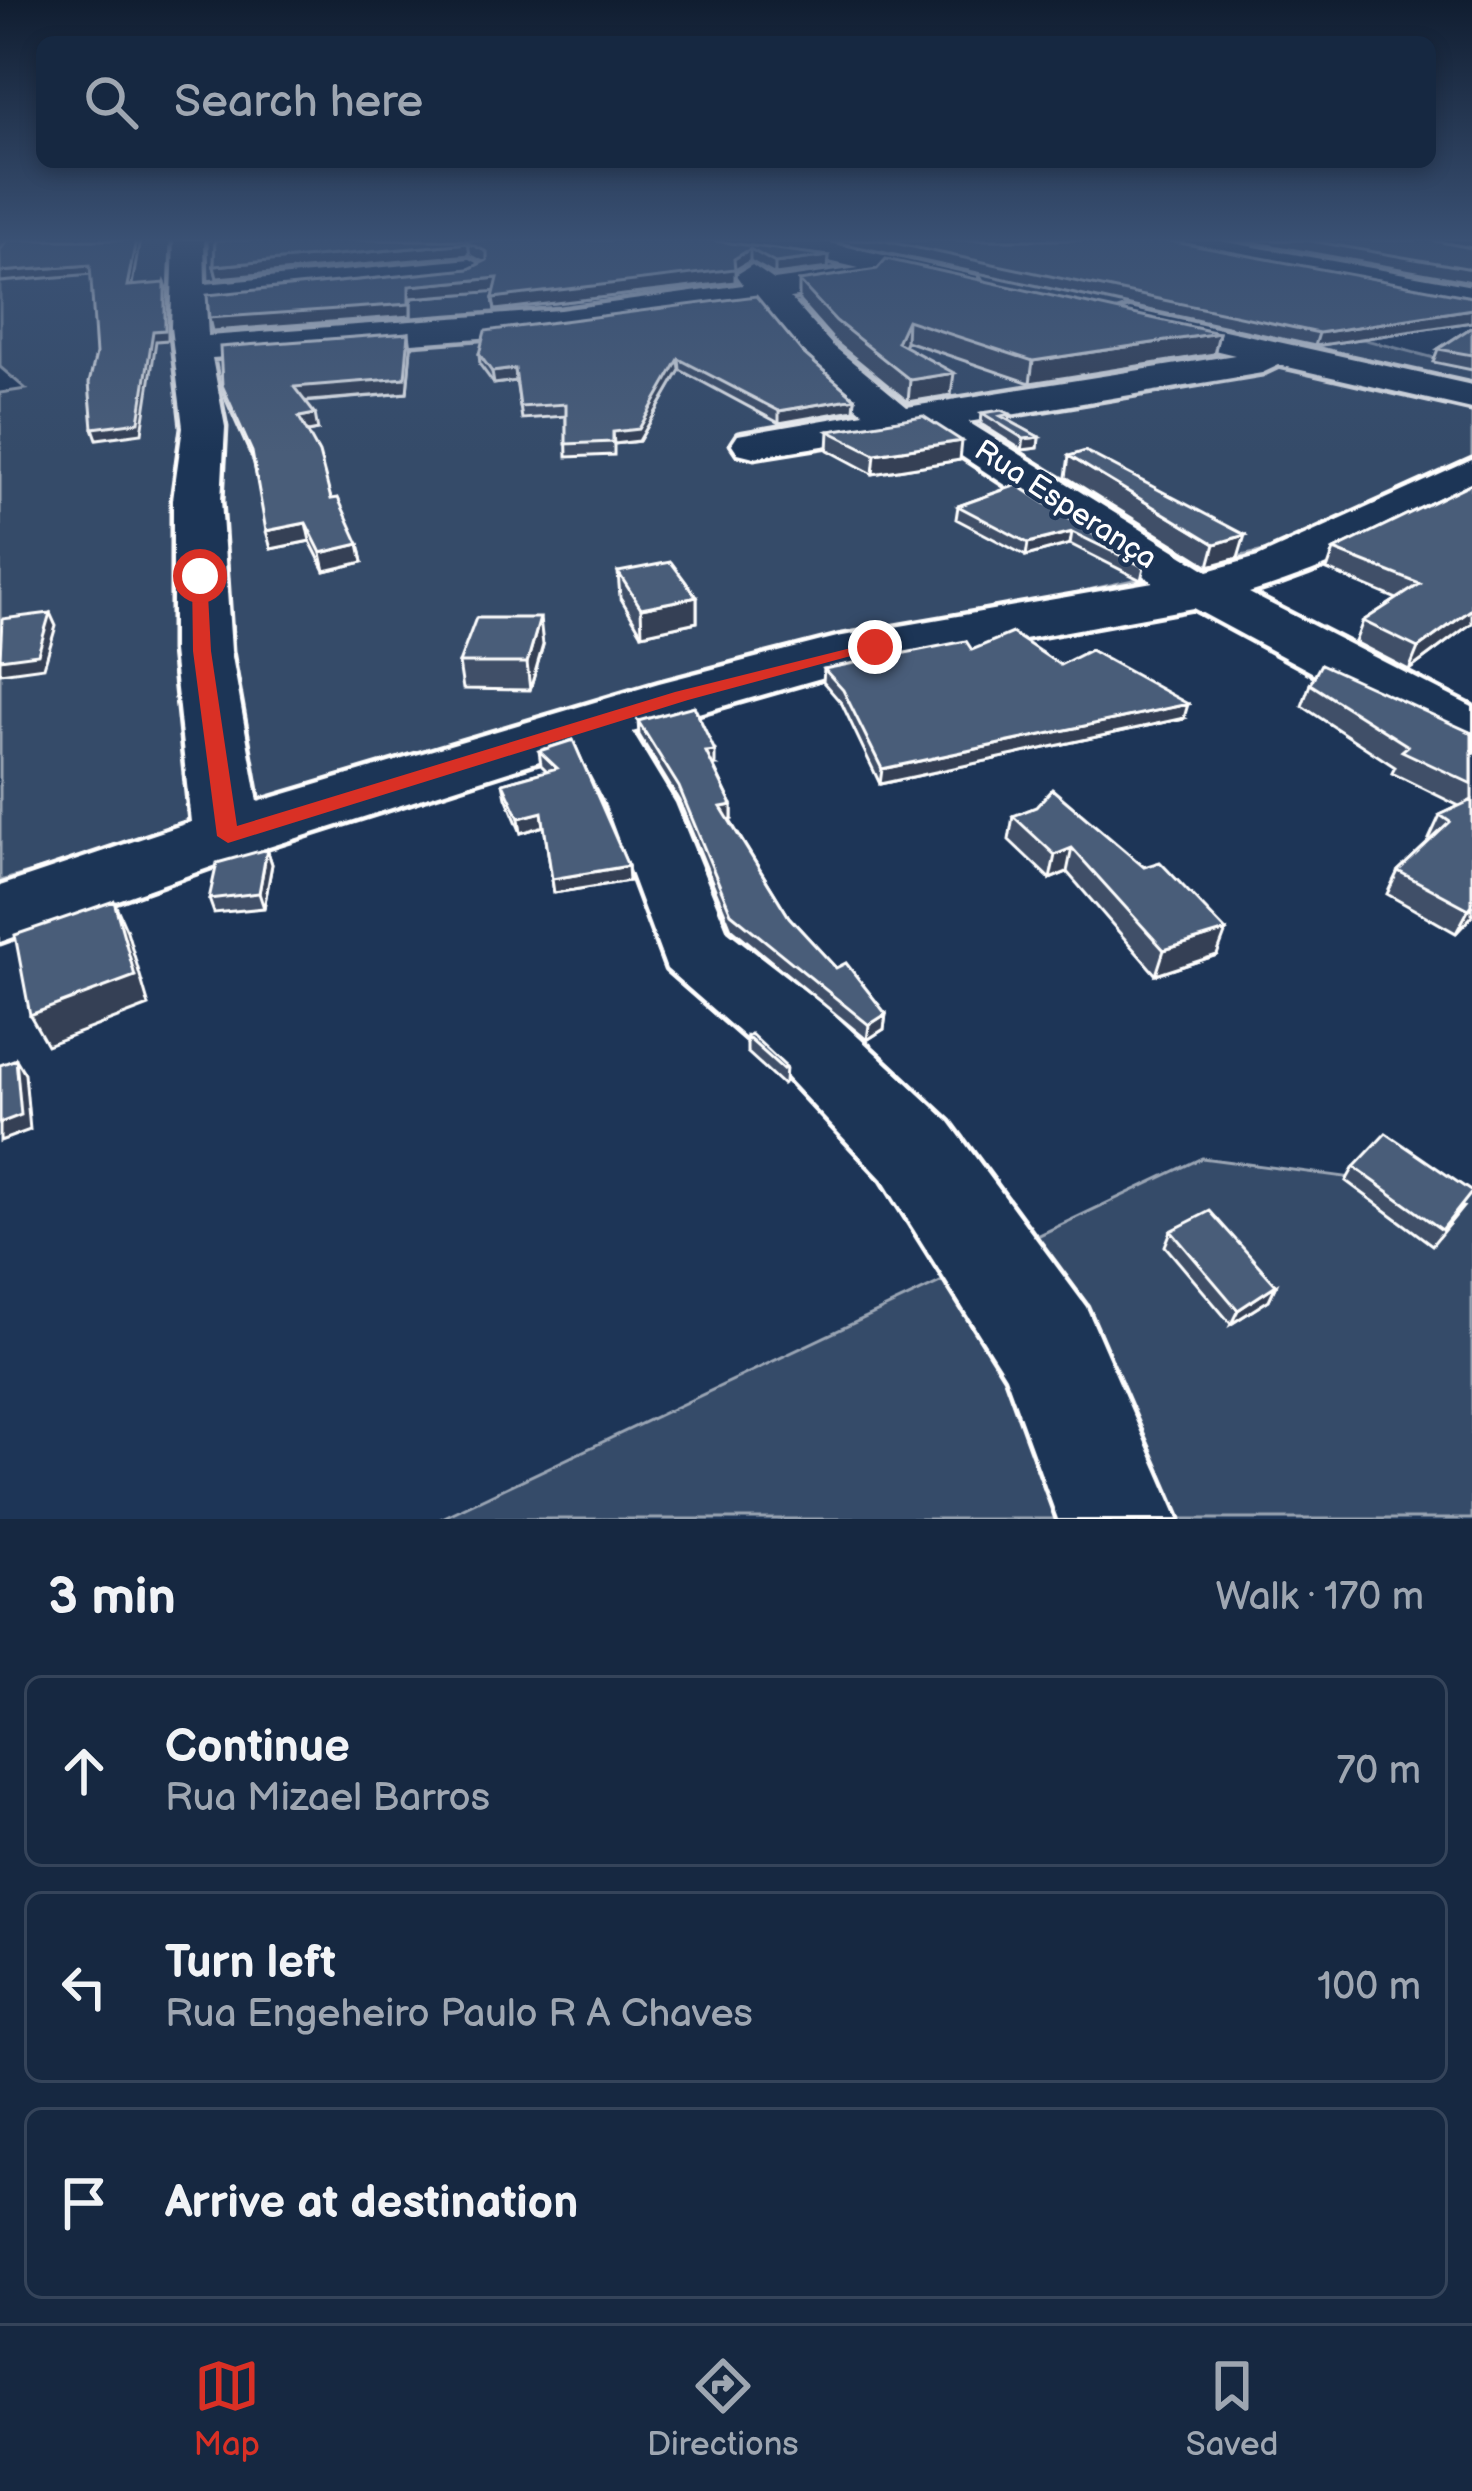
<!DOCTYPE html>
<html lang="en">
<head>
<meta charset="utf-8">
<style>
	body { margin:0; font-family:"Balsamiq Sans",sans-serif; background:#23344c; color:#f1f3f6 }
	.stop { position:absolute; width:36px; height:36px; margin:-27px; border:9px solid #d93025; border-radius:50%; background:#fff }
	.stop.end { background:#d93025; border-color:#fff; box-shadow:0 3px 12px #0008 }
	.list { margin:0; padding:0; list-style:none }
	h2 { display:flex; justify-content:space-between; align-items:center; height:156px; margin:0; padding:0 48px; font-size:51px }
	h2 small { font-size:39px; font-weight:400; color:#9ea6b1 }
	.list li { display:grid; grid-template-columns:78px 1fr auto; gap:36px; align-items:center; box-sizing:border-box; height:192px; margin:0 24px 24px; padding:0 24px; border:3px solid #35445a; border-radius:18px }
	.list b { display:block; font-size:45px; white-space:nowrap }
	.list p { margin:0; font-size:39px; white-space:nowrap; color:#9ea6b1 }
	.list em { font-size:39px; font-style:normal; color:#9ea6b1 }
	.icon { flex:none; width:66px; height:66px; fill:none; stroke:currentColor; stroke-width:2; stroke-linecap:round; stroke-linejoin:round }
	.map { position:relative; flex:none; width:1472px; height:1519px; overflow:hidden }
	.search { position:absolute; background:#162841; box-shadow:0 6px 18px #0003; left:36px; right:36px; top:36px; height:132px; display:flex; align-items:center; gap:30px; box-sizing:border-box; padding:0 42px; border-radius:18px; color:#9ea6b1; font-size:45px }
	.sheet { height:804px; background:#162841 }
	nav { display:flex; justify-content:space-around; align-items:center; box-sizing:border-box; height:168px; border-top:3px solid #35445a; background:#162841; font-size:33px; color:#9ea6b1 }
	nav a { display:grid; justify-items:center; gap:6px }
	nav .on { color:#d93025 }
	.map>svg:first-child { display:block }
	.green { fill:#364b69; stroke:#9aa5b4; stroke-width:3 }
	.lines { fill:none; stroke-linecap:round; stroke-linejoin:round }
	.minor-casing { stroke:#fff; stroke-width:9 }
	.minor { fill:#1d3557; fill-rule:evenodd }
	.wall { fill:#405068; stroke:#fff; stroke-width:3 }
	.shaded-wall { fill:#344155; stroke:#fff; stroke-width:3 }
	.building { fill:#4a5d79; stroke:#fff; stroke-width:3 }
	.route { fill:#d93025 }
	.labels { text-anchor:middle; stroke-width:9; stroke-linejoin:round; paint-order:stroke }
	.far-street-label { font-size:30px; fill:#fff; stroke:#1d3557 }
</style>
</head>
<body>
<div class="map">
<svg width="1472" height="1519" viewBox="0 0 1472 1519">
	<rect width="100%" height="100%" fill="#1d3557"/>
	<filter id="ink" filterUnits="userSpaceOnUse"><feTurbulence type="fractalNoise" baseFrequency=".00833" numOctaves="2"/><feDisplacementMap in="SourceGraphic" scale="24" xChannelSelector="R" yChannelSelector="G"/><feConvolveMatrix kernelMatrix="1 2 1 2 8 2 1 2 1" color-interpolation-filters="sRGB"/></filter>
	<g filter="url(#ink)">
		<path class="green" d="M0,240h987l485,128v137l-637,141 -835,235v-488l26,-4 -26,-22z
			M1202,1158l270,36v325h-1032z"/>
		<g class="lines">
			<defs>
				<path id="minor" d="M174,240h30l1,44 265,-25 16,9 -16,9 -264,27 2,32 352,-26 183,-25 -7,-10 16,-10 22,15 85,-12 -43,-10 -104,-9 -15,-9h119l161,36 4,7 -16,10 -88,-21 -2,12 -85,14 42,47 75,62 328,-52 -117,-28 -6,-7 6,-7 12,-4 342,76v24l-193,-44 -17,8 -294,49 240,149 50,-14 214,-97v33c-71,40 -145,77 -223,100l223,114v44l-23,-5 -256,-138 -351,64 -210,60 43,71 52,128 102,79 120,112 137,185 92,212h-120l-52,-143 -123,-196 -114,-122 -102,-89 -62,-166 -28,-54 -324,103 -253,90v-56l191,-64 -18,-171v-151l10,-73 -12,-100zM758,302l48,59 58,52 -126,22 -6,9 6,9 16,4 168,-27 231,152 -316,55 -178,46 -401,119 -27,-151 -10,-151 4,-73 -13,-69 348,-26z
					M1150,240h65l257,46v20l-307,-57z
					M1411,240h61v16l-56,-10z"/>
			</defs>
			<use href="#minor" class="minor-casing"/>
			<use href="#minor" class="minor"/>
		</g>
		<path class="wall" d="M215,240l496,2 118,14 -1,12 -53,7 -25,-14 -15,9v12l-240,28 -2,-12 2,-7 -84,7v18l-199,15 -3,-13 260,-49 14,-7 -13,-7 -253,23 -3,-12z
			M826,240h338l308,69v13l-157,24z
			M1240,240h190l42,8v34z
			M799,281l420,52 -5,21 -184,29 -124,-42 -2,5 47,49 -43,7 -73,-60 -36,-41z
			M1472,327v43l-39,-8 5,-13z
			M411,348l-4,45 -102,9 13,28 -10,2 23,67 28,45 4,18 -38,9 -15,-30 -39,8 -17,-86 -28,-63 -4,-15z
			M803,353l52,45 -1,12 -75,13 -99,-53 -41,71 -25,3v11l-47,2 -1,-41 -44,3 -6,-38 -22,3 -14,-19 -1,-11z
			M982,413l28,1 -1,7 30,16 -1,11 -16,2 -41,-26z
			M829,431l131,29 -87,14 -45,-24z
			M1069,456l169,102 -29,8 -143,-89z
			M1472,483v140l-63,47 -54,-28 8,-21 34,-22 -70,-29 7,-20z
			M1017,485l127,82 -3,13 -71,-36 -44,12 -70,-37 2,-13z
			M618,572l79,25v25l-55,12 -22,-37z
			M543,645l-13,45 -67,-1 -4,-26z
			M972,650l88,15 124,53 -304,66 -38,-80 -19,-22 1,-13z
			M1310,684l162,49v183l-16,17 -69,-39 11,-23 33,-31 -2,-1 11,-24 19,-9 -67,-33 3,-6 -93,-61z
			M638,721l77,44h-2l19,40v14h-3l60,98 47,51 50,46 -2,15 -17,11 -136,-112 -52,-127 -40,-66z
			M573,740l55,126 1,15 -75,12 -10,-67 -23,7 -15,-36 -3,-14 44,-12 -6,-6 -2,-14z
			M1013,816l131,51 73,88 -61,20 -89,-103 -17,7 -41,-39z
			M267,849l5,15 -8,44 -50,5 -5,-14z
			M747,1037l39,30 -1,15 -3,2 -35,-32z
			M1354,1167l109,40 -31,38 -86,-64z
			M1171,1231l105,54 -7,15 -38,24 -66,-78z"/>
		<path class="shaded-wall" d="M136,240h4l-10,56 -3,-10z
			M468,243l2,12 -253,23 -3,-12z
			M750,249v12l-15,9v12l-240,28 -2,-12 241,-39z
			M829,256l-1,12 -53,7v-12z
			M90,265l3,9 -93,8v-10z
			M498,278l2,13 -89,7v18l-199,15 -3,-13 200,-32z
			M165,283l3,9v48l-12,1 -14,92 -45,6 -4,-11 60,-97z
			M1472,309v13l-157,24 4,-13z
			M907,320l-1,21 -10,23 1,-22z
			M409,333l2,15 -4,45 -109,9 -4,-15z
			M1219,333l-5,21 -184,29 3,-22z
			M679,359l1,11 -41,71 -25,3 -1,-12z
			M515,369l1,12 -22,3 -2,-12z
			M954,373l-3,22 -43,7 2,-22z
			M855,398l-1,12 -75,13v-12z
			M315,414l3,16 -15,3 -4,-16z
			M1039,437l-1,11 -16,2 2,-11z
			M962,441l-2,19 -87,14 2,-20z
			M306,523l4,18 -39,8 -5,-18z
			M1072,532l-2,12 -44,12 2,-13z
			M1245,535l-7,23 -29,8 6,-22z
			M359,544l4,18 -38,9 -4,-18z
			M697,597v25l-55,12 -1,-26z
			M1472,609v14l-63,47 9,-22z
			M50,613l6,13 -12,41 -44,6v-14z
			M540,618l3,27 -13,45 -3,-27z
			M1188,704l-4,14 -304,66 2,-15z
			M715,751v14l-8,1 -1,-14z
			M732,805v14l-10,2 -1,-14z
			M542,812l2,14 -23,7 -2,-15z
			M1072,848l-5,24 -17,7 5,-24z
			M267,849l5,15 -8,44 -5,-15z
			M628,866l1,15 -75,12 -2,-14z
			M114,901l13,30 22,75 -102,39 -17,-30z
			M1472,905v11l-16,17 13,-24z
			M1226,931l-9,24 -61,20 8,-25z
			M886,1014l-2,15 -17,11 2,-15z
			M16,1059l9,15 5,56 -30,11v-18z
			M1276,1285l-7,15 -38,24 7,-14z"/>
		<path class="building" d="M8,240h128l-9,46 38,-3v47l-12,1 -14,91 -46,6 -4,-45 7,-29 -6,-89 -90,7v-22z
			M215,240h493l121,16 -54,7 -25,-14 -16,10 1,10 -242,29 5,-20 -89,8v18l-200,14 -2,-23 262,-26 18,-9v-8l-19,-9 -254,23z
			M880,240h284l308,57v12l-153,24z
			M1306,240h124l42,8v21z
			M886,259l333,74 -186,28 -126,-41 -10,22 57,31 -44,7 -74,-59 -37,-40 78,-12z
			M756,296l47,57 52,45 -76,13 -100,-52 -40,70 -26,3v10l-47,2v-40l-46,3 -5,-38 -23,3 -13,-18 6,-23z
			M1472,327v28l-34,-6z
			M409,333l-4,45 -111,9 21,27 -16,3 20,36 12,46 7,-1 21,46 -38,9 -15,-30 -40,8 -14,-79 -30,-67 -2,-38z
			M1002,410l8,4 -9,2 38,21 -15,2 -42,-26z
			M923,416l39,25 -87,13 -46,-23z
			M1085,451l160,84 -30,9 -146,-88z
			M1472,483v126l-54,39 -55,-27 57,-37 -86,-34z
			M1017,485l127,82 -72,-35 -44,11 -70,-37z
			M671,562l26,35 -56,11 -23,-36z
			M50,613l-12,41 -38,5 2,-40z
			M476,618h64l-13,45h-68z
			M1012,633l48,32 30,-15 98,54 -306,65 -39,-79 -19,-21 142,-28 6,9z
			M1321,664l151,69v51l-70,-33 6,-5 -98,-62z
			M694,706l21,45 -9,1 26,53 -11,2 68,110 47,51 10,-5 40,51 -17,11 -138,-112 -52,-126 -41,-66z
			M573,740l55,126 -76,13 -10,-67 -23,6 -16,-35 54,-15 -18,-17z
			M1052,789l92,78 16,-5 66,69 -62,19 -92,-102 -17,7 -42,-39 23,-9z
			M1472,800v105l-3,4 -71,-38 52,-49 -10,-7z
			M267,849l-8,44 -50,6 8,-36z
			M114,901l21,75 -105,39 -15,-80z
			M751,1034l35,33 -3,2 -36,-32z
			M16,1059l5,56 -21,8v-58z
			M1386,1133l86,59 -30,38 -88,-63z
			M1210,1211l66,74 -38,25 -67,-79z"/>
	</g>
	<linearGradient id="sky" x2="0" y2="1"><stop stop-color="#101d30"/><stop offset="0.53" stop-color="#3a5174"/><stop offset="1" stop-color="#3a5174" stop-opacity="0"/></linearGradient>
	<rect width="1472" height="453" fill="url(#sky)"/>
	<path class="route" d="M200,571l7,5 4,75 26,175 438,-134 200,-50 9,5 -196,53 -460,143 -11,-7 -24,-185 -1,-75z"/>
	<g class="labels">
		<g class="far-street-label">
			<text transform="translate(1066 504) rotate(33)" y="10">Rua Esperança</text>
		</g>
	</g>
</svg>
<div class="stop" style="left:200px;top:576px"></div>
<div class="stop end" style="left:875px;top:647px"></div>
<div class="search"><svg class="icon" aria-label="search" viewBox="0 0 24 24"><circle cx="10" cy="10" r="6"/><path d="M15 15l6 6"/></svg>Search here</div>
</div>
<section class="sheet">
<h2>3 min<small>Walk · 170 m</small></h2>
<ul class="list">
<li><svg class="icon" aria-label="ahead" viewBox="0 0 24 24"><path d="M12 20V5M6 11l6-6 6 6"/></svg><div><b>Continue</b><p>Rua Mizael Barros</p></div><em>70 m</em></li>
<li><svg class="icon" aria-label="left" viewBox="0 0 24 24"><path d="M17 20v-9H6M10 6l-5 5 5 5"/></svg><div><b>Turn left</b><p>Rua Engeheiro Paulo R A Chaves</p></div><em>100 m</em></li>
<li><svg class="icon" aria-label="arrive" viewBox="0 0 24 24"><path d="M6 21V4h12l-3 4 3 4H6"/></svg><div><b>Arrive at destination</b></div></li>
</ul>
</section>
<nav>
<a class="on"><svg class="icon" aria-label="map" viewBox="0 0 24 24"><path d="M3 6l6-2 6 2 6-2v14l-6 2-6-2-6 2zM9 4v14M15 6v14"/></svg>Map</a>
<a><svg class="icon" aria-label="directions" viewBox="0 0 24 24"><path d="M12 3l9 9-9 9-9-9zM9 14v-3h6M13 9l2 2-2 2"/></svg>Directions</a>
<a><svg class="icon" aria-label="saved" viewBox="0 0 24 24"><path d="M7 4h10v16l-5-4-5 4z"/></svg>Saved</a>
</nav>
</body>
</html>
